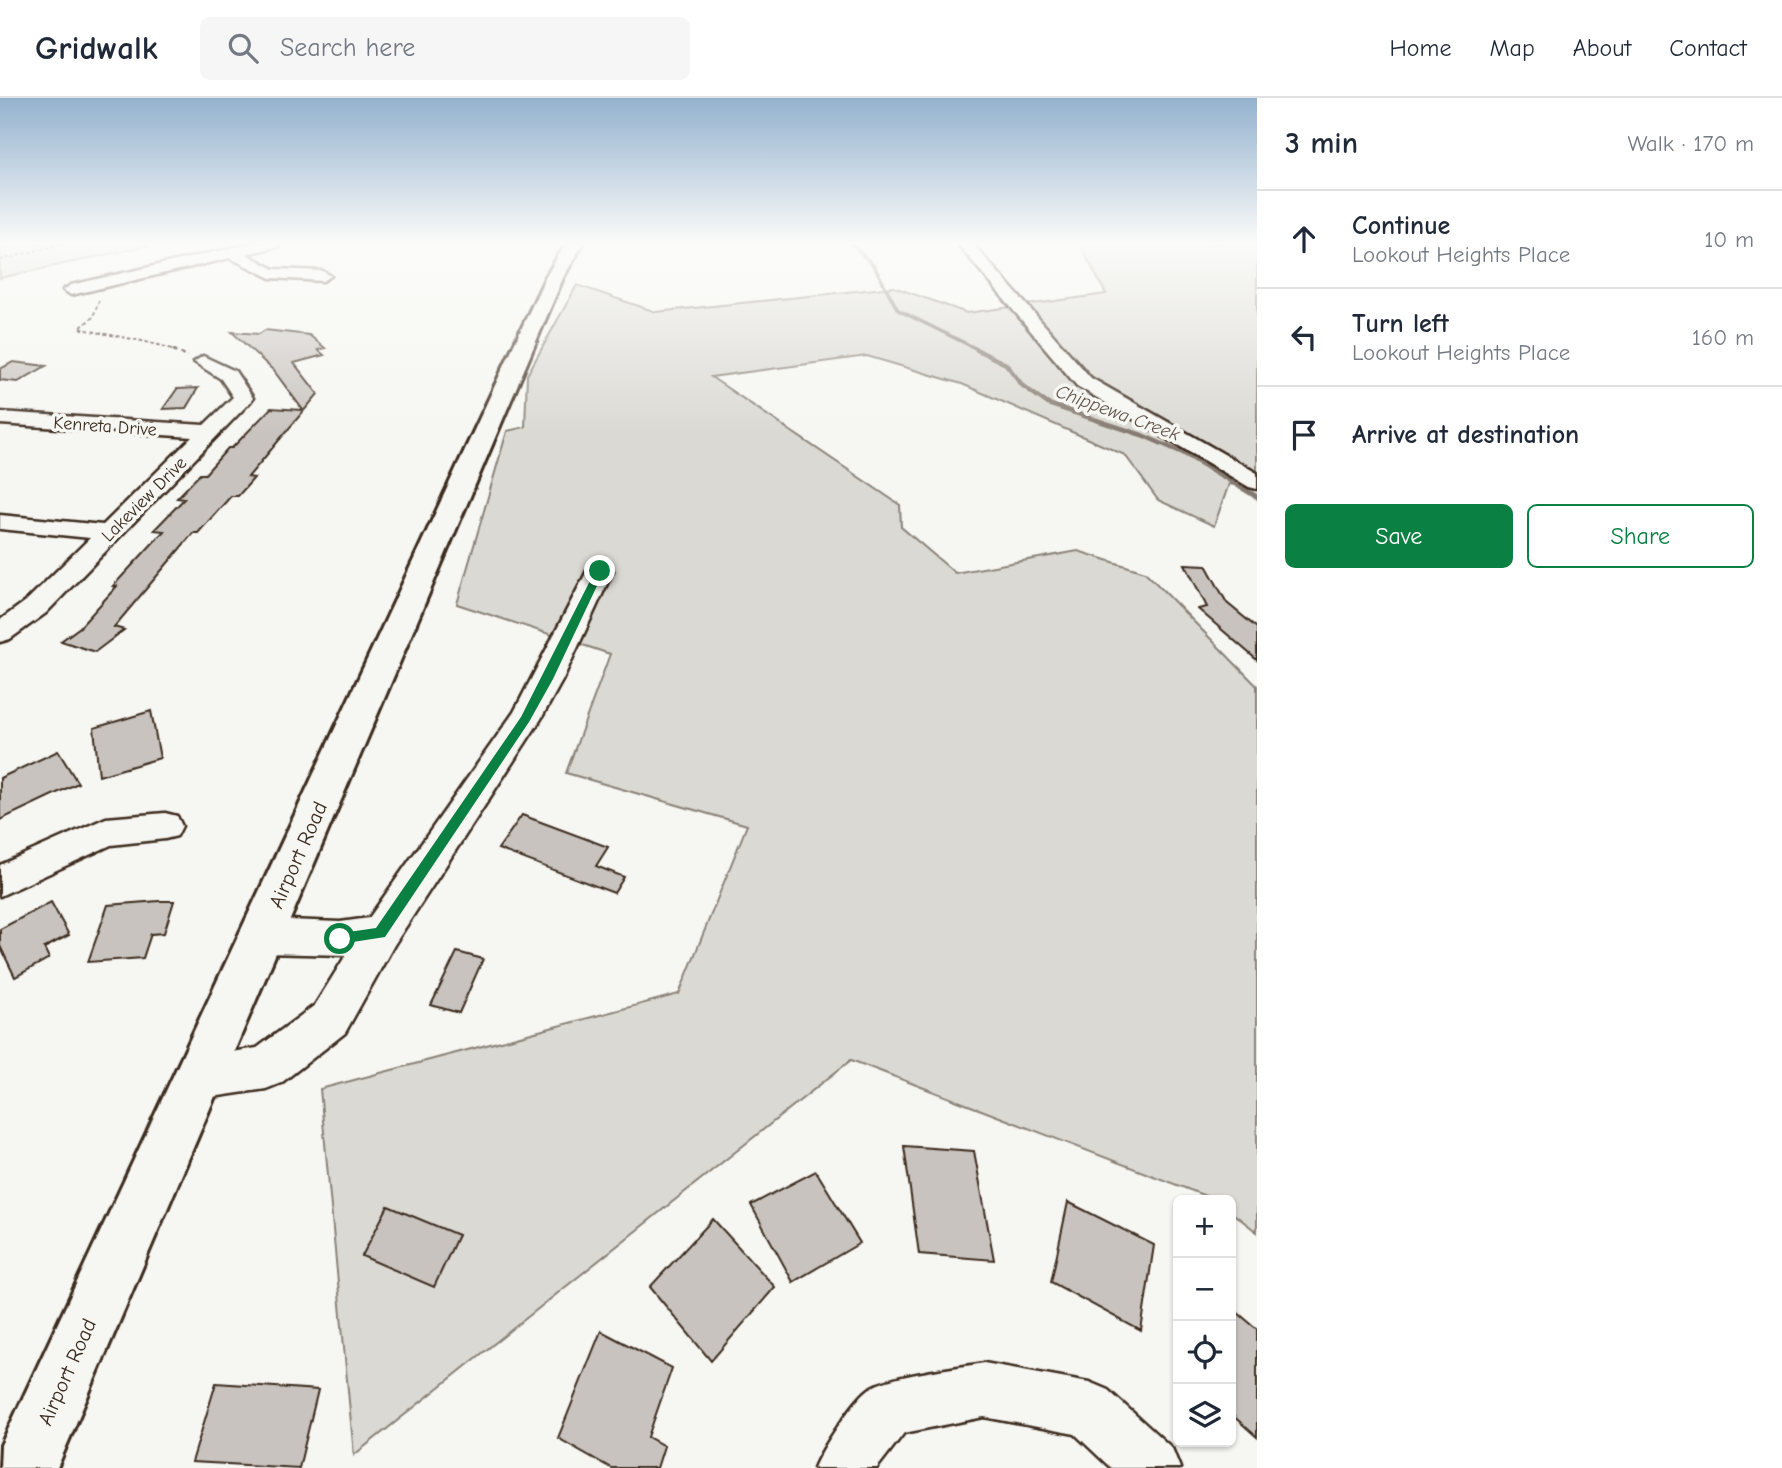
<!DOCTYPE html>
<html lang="en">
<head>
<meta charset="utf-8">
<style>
	body { margin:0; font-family:"Comic Neue",sans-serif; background:#f6f6f7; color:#1f2937 }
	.controls { position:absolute; right:21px; bottom:21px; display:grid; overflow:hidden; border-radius:10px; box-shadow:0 2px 5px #0004 }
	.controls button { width:63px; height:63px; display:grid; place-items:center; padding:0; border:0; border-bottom:2px solid #e0e1e3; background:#fff; color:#1f2937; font:35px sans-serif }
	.stop { position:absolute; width:21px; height:21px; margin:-16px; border:5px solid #0b8043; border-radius:50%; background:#fff }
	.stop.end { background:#0b8043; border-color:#fff; box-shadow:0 2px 7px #0008 }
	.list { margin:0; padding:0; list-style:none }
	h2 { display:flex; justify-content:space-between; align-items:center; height:91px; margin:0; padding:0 28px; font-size:30px }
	h2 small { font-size:23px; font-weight:400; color:#747a83 }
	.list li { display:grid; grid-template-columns:46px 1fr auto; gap:21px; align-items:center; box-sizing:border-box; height:98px; padding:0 28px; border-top:2px solid #e0e1e3 }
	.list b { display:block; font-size:26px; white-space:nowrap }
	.list p { margin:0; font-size:23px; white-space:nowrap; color:#747a83 }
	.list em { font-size:23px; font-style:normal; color:#747a83 }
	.actions { display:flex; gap:14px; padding:21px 28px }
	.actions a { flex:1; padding:16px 0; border:2px solid #0b8043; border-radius:10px; text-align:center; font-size:24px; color:#0b8043 }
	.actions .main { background:#0b8043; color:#fff }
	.icon { flex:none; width:38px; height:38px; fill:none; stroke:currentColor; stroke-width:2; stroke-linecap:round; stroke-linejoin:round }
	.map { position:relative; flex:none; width:1257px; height:1370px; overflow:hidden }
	header { display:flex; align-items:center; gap:42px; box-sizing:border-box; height:98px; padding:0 35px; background:#fff; border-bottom:2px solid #e0e1e3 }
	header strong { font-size:33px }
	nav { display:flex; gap:38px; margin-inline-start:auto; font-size:24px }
	.search { width:490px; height:63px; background:#f6f6f7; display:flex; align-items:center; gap:18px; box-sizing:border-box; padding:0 24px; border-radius:10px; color:#747a83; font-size:26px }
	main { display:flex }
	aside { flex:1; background:#fff }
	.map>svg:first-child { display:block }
	.green { fill:#dad9d3; stroke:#8a8278; stroke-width:2 }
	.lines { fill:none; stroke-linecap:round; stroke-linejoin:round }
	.stream-far2 { stroke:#857a71; stroke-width:3.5 }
	.stream-far1 { stroke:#857a71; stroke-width:4.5 }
	.stream { stroke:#857a71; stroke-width:5 }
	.building { fill:#c8c3be; stroke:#3b2a1e; stroke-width:2 }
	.minor-casing { stroke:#3b2a1e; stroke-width:5 }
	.major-casing { stroke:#3b2a1e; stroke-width:6 }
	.path-far1 { stroke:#3b2a1e; stroke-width:2; stroke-dasharray:3.5 2.5; stroke-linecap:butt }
	.path { stroke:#3b2a1e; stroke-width:2.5; stroke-dasharray:4.5 3.5; stroke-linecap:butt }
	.minor { fill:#f6f6f2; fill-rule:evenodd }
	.major { fill:#f6f6f2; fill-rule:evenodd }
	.route { fill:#0b8043 }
	.labels { text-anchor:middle; stroke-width:7; stroke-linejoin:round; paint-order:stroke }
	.far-street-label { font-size:18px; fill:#3b2a1e; stroke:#f6f6f2 }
	.far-water-label { font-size:19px; font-style:italic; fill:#605248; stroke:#f6f6f2 }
	.street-label { font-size:21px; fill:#3b2a1e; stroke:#f6f6f2 }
</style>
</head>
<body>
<header>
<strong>Gridwalk</strong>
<div class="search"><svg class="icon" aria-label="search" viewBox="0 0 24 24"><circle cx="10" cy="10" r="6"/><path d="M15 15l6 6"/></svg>Search here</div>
<nav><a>Home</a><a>Map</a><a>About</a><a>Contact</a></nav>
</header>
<main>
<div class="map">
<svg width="1257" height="1370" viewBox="0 0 1257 1370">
	<rect width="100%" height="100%" fill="#f6f6f2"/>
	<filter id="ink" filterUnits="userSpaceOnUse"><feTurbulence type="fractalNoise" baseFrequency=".0143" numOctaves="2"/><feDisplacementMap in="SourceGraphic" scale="14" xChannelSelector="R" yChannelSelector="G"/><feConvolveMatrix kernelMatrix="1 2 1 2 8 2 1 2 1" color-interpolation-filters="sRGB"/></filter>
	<g filter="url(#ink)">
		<path class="green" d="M24,145h136l-160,35v-30z
			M1079,145h178v246l-28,-5 -15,42 -56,-26 -33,-45 -163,-71 -95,-28 -156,21 189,128 1,22 54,46 123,-22 67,21 112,114v546l-26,-20v-12h-15l-365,-140 -497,395 -34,-366 359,-95 68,-169 -181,-52 44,-119 -153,-50 50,-173 18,-4 2,-52 50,-90 79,27 238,-25 73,26 139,-19z"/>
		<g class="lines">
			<path class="stream-far2" d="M851,145l23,23 24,44 83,41"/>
			<path class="stream-far1" d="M977,252l29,14 17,22 25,18 94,31 41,18 56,33"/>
			<path class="stream" d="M1236,386l21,13"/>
		</g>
		<path class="building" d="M265,232l44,5 16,13 -7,2 6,5 -30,8 24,31 -70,83 6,1 -16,18h-7l-33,37h-5l-79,94 10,3 -29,22 -34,-11 19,-14 37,-41h-4l51,-55 -10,-1 30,-31 -7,-1 23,-24h5l23,-26h4l39,-40 32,2 -29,-39 -42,-39 27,2z
			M13,264l33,4 -28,16 -18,-2v-11z
			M198,290l-12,20 -23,1 14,-20z
			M1185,466l21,1 21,38 30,25v32l-59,-51 9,-2z
			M151,613l9,47 -61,18 -5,-48z
			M58,653l20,32 -78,37v-42z
			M522,717l86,32 -12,19 28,11 -10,16 -116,-44z
			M159,803h15l-10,32 -13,1 -8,24 -55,4 20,-57z
			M51,804l18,33 -25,13 5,10 -34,19 -15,-31v-17z
			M457,854l26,7 -24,54 -28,-8z
			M904,1048l70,5 20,109 -75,-6z
			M816,1073l44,72 -67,39 -42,-77z
			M1068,1104l86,43 -13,86 -90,-49z
			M388,1108l70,29 -24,52 -72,-31z
			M713,1121l62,68 -64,74 -61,-74z
			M1231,1209l26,22v108l-26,-23z
			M601,1233l71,37 -24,69 16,9 -7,22h-46l-53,-30z
			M216,1285l102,7 -19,78 -107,-6z"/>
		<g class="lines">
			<defs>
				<path id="minor" d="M254,145h27l-2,3 -33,8 28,15 49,2 8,5 -8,5 -52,-3 -41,-20 -159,37 -8,-5 8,-5z
					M957,145h15l119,135 166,95v16l-8,-2 -172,-101z
					M203,258l32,15 18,27 -3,4 -204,211 -36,26 -10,3v-22l26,-19 64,-63 -90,-9v-14l103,10 89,-88 -192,-13v-12l204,13 29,-28 -12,-18 -27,-17z
					M600,465l9,3 4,5 -50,108 -22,40 -147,226 -49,88 -64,50 -15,6 -67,10 -15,-6 -7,-15 7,-15 15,-6 58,-9 58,-43 31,-50 -84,-2 -14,-5 -5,-12 5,-12 14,-5 78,3 29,-4 145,-206 73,-141 4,-5z
					M165,715l12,3 5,10 -5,10 -12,3 -54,6 -111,51v-31l106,-47z
					M984,1265l105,19 19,8 64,58 8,20h-69l-36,-34 -91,-17 -80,16 -27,35h-63c7,-18 39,-67 55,-79 20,-14 88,-21 115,-26z"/>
				<path id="major" d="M566,145h17l-20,35 -506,1190h-57l1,-23 544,-1167z"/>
			</defs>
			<use href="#minor" class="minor-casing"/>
			<use href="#major" class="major-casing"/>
			<path class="path-far1" d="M0,162l66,-17
				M99,202l-6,17 -13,11c32,9 66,11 97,23"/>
			<path class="path" d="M173,252l15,6"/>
			<use href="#minor" class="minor"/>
			<use href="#major" class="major"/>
		</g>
	</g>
	<linearGradient id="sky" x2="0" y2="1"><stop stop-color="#94b2cf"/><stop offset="0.43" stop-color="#fbfbf9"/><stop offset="1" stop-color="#fbfbf9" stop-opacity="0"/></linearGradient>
	<rect width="1257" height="337" fill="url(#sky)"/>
	<path class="route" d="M600,471l4,2 -51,108 -24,43 -144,215 -45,7 -5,-1v-9l41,-6 145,-211 74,-146z"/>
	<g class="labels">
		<g class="far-street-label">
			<text transform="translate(105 328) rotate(4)" y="6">Kenreta Drive</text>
			<text transform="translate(144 401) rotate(-45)" y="6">Lakeview Drive</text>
		</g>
		<g class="far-water-label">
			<text transform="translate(1118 314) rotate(20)" y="7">Chippewa Creek</text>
		</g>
		<g class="street-label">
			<text transform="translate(298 757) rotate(-66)" y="7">Airport Road</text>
			<text transform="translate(67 1274) rotate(-66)" y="7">Airport Road</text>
		</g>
	</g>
</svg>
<div class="controls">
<button>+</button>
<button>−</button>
<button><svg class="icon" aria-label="locate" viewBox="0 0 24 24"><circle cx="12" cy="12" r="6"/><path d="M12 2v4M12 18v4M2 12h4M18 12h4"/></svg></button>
<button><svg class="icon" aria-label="layers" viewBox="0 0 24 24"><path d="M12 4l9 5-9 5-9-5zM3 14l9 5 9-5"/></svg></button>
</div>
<div class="stop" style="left:340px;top:841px"></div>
<div class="stop end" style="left:600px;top:473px"></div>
</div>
<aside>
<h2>3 min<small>Walk · 170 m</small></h2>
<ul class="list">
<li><svg class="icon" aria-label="ahead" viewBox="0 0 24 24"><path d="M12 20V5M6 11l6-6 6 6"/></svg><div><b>Continue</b><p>Lookout Heights Place</p></div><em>10 m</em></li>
<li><svg class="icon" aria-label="left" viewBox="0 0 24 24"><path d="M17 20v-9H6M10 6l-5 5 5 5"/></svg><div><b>Turn left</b><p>Lookout Heights Place</p></div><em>160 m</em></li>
<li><svg class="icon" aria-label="arrive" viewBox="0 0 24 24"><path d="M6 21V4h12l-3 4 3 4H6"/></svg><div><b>Arrive at destination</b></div></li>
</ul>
<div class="actions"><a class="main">Save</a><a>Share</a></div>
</aside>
</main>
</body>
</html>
